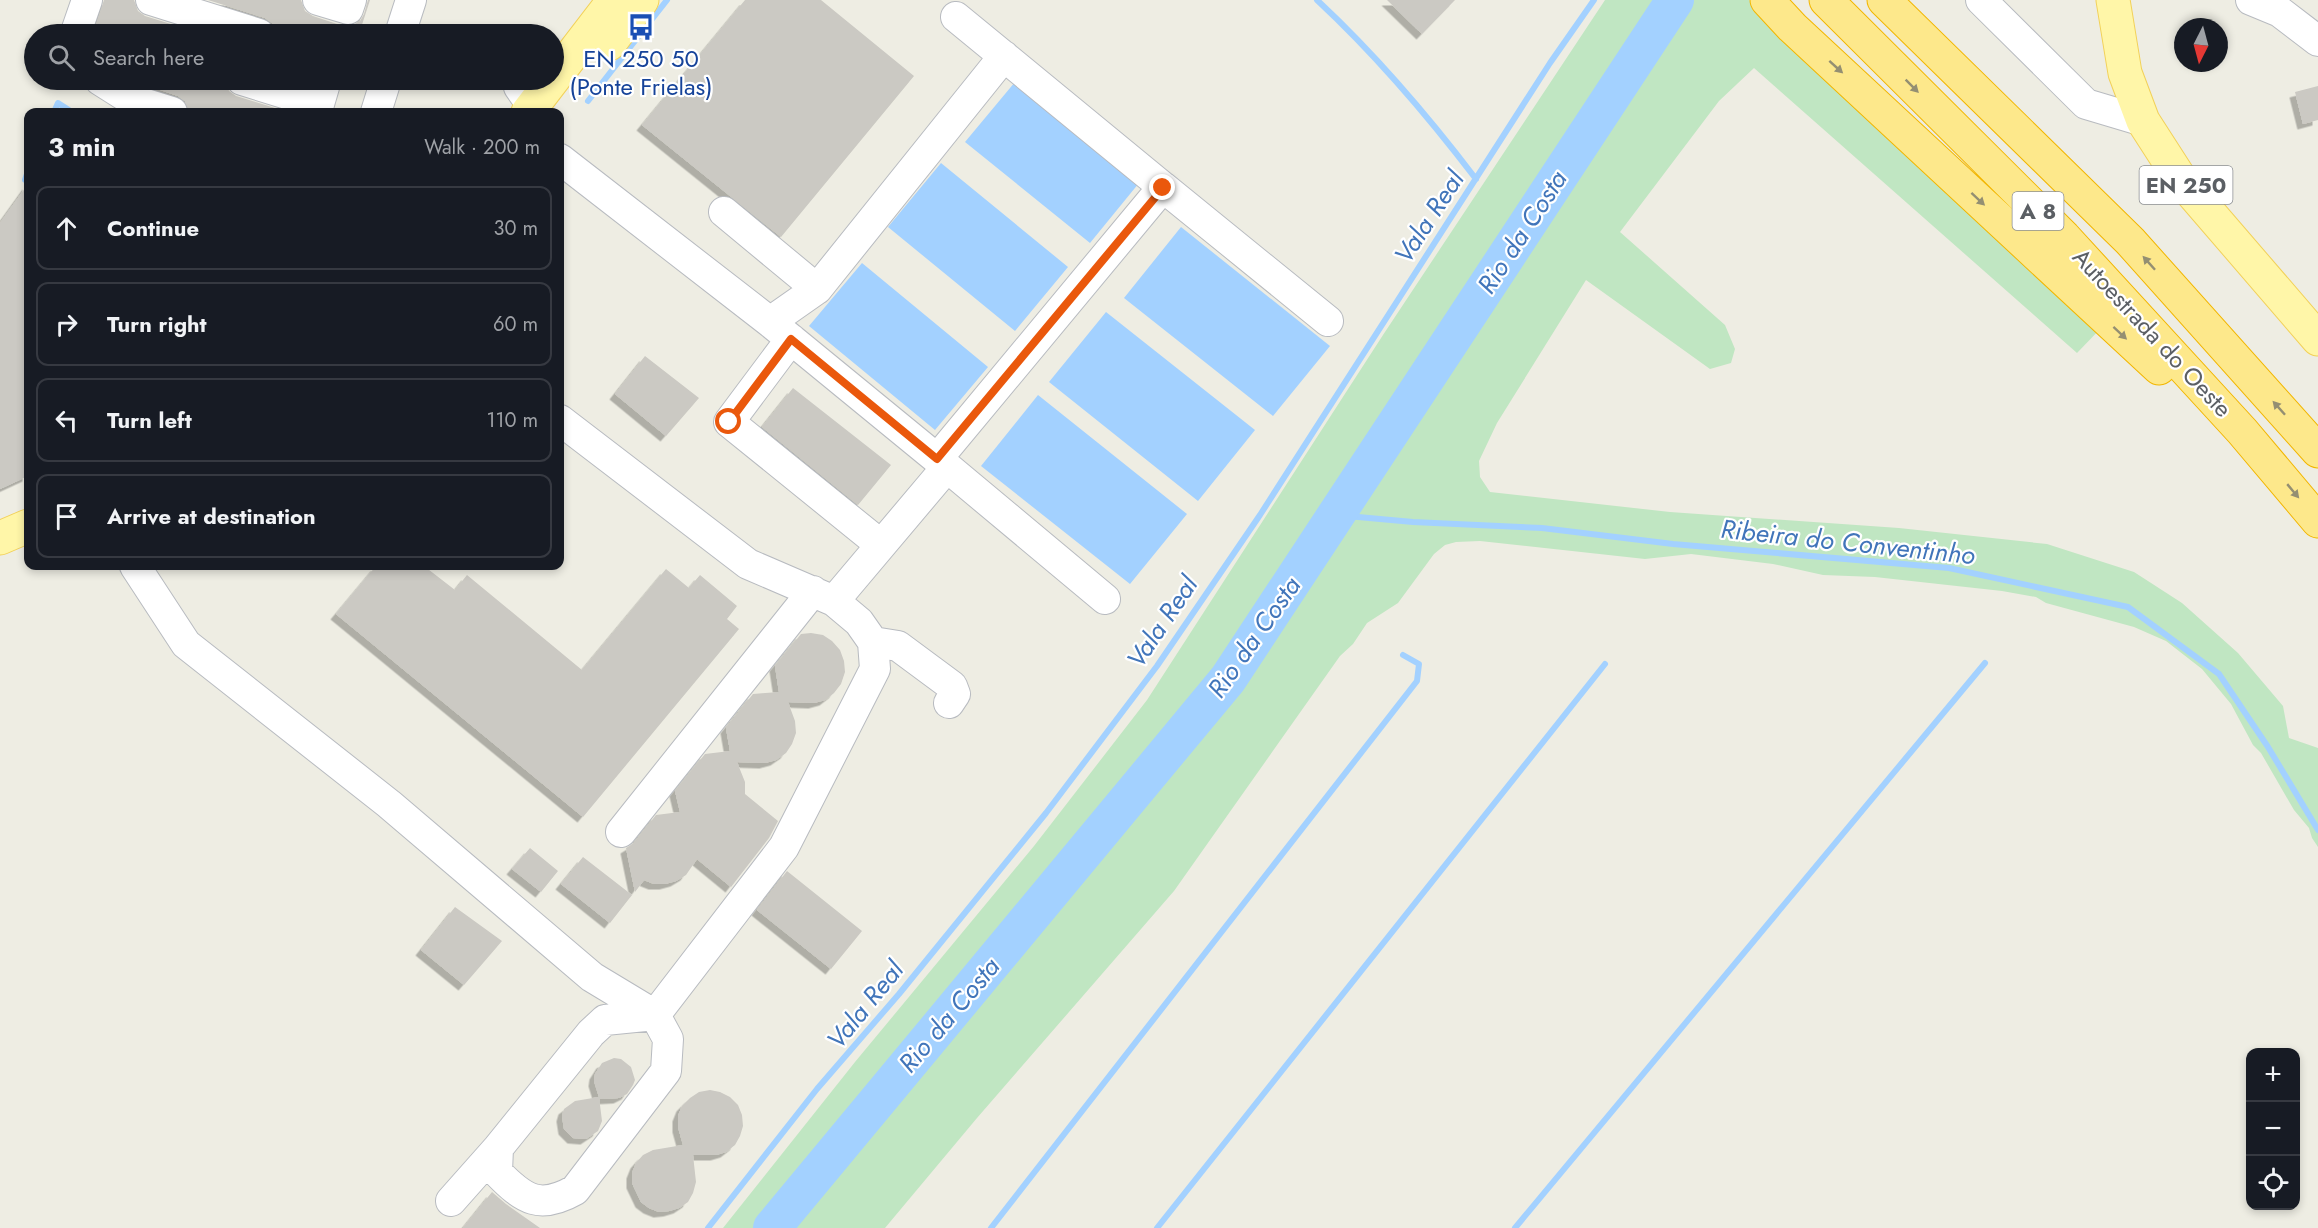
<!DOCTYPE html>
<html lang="en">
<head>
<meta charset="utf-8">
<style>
	body { margin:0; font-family:Jost,sans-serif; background:#242831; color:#f1f3f6 }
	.controls { position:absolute; right:18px; bottom:18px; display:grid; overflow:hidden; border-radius:12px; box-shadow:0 3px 9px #0003 }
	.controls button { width:54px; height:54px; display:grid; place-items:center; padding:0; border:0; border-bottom:2px solid #363941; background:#171b24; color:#f1f3f6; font:30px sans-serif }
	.compass { position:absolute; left:2174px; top:18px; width:54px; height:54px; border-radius:50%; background:#171b24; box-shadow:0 3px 9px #0003; rotate:186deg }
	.stop { position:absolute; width:18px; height:18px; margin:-14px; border:4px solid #ea580c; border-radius:50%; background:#fff }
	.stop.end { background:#ea580c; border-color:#fff; box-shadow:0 2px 6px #0008 }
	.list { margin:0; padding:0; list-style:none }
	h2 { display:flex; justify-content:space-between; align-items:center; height:78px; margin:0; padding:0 24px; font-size:26px }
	h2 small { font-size:20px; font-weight:400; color:#9ea1a6 }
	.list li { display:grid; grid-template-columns:39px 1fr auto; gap:18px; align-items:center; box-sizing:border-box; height:84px; margin:0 12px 12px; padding:0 12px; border:2px solid #363941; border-radius:12px }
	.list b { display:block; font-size:22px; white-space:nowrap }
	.list em { font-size:20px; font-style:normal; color:#9ea1a6 }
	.icon { flex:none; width:33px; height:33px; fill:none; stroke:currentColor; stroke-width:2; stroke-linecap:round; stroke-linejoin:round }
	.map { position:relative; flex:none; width:2318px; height:1228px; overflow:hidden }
	.search { position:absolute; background:#171b24; box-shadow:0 3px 9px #0003; left:24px; top:24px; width:540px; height:66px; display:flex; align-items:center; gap:15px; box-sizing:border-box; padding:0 21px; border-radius:33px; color:#9ea1a6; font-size:22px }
	.panel { position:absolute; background:#171b24; box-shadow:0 3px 9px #0003; left:24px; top:108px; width:540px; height:462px; border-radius:12px }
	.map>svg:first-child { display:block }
	.green { fill:#c0e6c2 }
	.water { fill:#a3d1ff }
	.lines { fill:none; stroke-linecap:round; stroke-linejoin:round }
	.stream { stroke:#a3d1ff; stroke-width:6 }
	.river { stroke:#a3d1ff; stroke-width:38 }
	.building { fill:#cbc9c3; filter:url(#shadow) }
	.minor-casing { stroke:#b8bbc0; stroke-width:32 }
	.major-casing { stroke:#f2d159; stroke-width:35 }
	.highway-casing { stroke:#f2b600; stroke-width:35 }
	.minor { stroke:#fff; stroke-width:30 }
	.major { stroke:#fff6a8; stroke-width:33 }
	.highway { stroke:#fde88b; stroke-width:33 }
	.oneway { fill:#948f72 }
	.route { stroke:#ea580c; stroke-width:8 }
	.labels { text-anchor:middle; stroke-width:4.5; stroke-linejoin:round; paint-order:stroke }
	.shield { fill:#fff; stroke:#8c8f92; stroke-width:1.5 }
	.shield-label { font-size:22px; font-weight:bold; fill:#5b5f64 }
	.transit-label { font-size:24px; fill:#164399; stroke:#fff }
	.street-label { font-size:24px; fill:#5b5f64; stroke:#fff }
	.water-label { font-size:26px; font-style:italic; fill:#4175ba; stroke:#fff }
</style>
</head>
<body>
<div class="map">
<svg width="2318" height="1228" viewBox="0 0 2318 1228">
	<defs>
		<filter id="shadow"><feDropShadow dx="-5.5" dy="5.5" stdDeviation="0" flood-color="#0004"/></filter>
	</defs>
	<rect width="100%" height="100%" fill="#eeede3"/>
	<path class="green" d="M1605,0h144l32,32 323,293 -27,28 -323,-285 -35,33 -99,131 105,93 10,24 -4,14 -21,6 -124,-89 -89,143 -18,38 1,16 10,15 180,20 229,16 148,16 87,28 48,31 56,50 45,53 6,32 29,10v99l-6,-9 -3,-10 -15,-18 -33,-57 -8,-8 -22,-41 -29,-35 -36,-28 -32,-14 -88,-24 -10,-6 -34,-6 -127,-14 -52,-2 -50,-11 -82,-10 -46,5 -165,-18 -24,1 -11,3 -11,9 -36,49 -31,20 -14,21 -13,12 -166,235 -197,227 -92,110h-162l132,-166 179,-216 113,-146 236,-365z"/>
	<path class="water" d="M1015,82l124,101 -49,60 -125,-101z
		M941,163l127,104 -53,64 -127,-104z
		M1181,227l149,119 -57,70 -149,-118z
		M862,263l126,104 -53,63 -126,-104z
		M1106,312l149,118 -57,71 -149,-119z
		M1038,395l149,119 -57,70 -149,-118z"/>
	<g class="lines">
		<path class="stream" d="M1317,0c58,54 111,116 159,179
			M588,101l79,-101
			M54,112l4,-9 14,9
			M25,180l3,-9
			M1336,515l77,7 129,6 131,16 276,24 179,39 91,67 49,73 50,83
			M708,1228l109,-139 82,-95 147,-181 111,-147 103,-151 290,-452 44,-63
			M991,1228l426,-547 2,-17 -16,-9
			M1157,1228l448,-564
			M1515,1228l470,-565"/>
		<path class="river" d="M772,1228l456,-549 447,-679"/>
	</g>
	<path class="building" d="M104,0h30l4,11 7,5 58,18h-110z
		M208,0h93l4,11 8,5 30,10h8l9,-5 4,-7 4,-14h2l-11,34h-83l-4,-11 -7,-5z
		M745,0h76l93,76 -133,161 -139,-112z
		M1387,0h68l-33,34z
		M131,80h94l4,11 7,5 52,16h-99l-4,-11 -7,-5z
		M2318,86v34l-15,4 -8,-32z
		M28,184v292l-28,13v-266z
		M645,356l54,42 -33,38 -51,-42z
		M793,388l98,77 -33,40 -96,-78z
		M376,566h48l31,24 12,-15 115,95 84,-101 23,19 11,-13 37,31 -10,13 12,10 -156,188 -247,-203z
		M811,633l12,2 9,6 8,9 4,11 1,11 -4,12 -7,9 -9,7 -11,3 -26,-1 7,19 1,12 -4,11 -6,9 -10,7 -11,3 -28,-1 8,20v12l33,27 -9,17 -38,49 -34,-28 -11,16 -10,6 -11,3h-11l-10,-4 -9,12 -9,-44 8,-5 22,-28 24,-3 -5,-21 30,-37 25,-3 -4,-23 27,-34 26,-2 -4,-26 26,-32z
		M530,848l28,23 -17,21 -29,-23z
		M583,857l49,38 -22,28 -49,-39z
		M787,871l75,60 -31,38 -74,-59z
		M455,907l47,34 -38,44 -43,-35z
		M614,1058l7,1 10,8 4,13 -2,5 -6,9 -8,4 -19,1 -1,-2 3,24 -4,10 -12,8 -13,-1 -9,-9 -2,-13 2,-7 11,-8 24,-4 -5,-16 1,-7 7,-11z
		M710,1090l10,2 10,5 8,8 4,10 1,11 -3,10 -5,9 -9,7 -10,3h-23l3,27 -3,11 -5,9 -9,6 -10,3 -10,1 -10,-4 -8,-6 -9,-19v-10l4,-10 7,-8 10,-5 30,-5 -5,-18v-11l4,-10 8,-8 9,-6z
		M492,1192l14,12 34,24h-77z"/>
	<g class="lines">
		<defs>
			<path id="minor" d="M151,0l108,34
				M318,0l30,9 3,-9
				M1981,0l105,104 57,17
				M2251,0l29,12 38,29
				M956,17l207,170
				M77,29l10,-29
				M400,34l11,-34
				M100,80l30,19 42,13
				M242,80l77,24 7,-24
				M517,80l2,7 14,20
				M376,112l10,-32
				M724,212l93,77
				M770,322l47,-33 187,-233
				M791,339l-62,83 152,123
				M560,420l188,144 86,37
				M937,459l226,-272 165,134
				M947,467l158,132
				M135,566l51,78 203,160 203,173 63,38 13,24 -2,32 -91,119c-35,20 -51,10 -78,-18l1,-24 93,-115 14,-13 50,-5 129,-168 91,-178 -2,-27 -14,-20 -25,-21 113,-134 -177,-145 -210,-163
				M873,642l25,4 54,40 3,8 -6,9
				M621,832l192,-241
				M451,1201l47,-53"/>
			<path id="major" d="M2113,0l12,73 18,48 38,59 137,159
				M609,44l33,-44
				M528,112l86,-112
				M0,538l28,-12"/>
			<path id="highway" d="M1767,0l25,27 367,341
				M1826,0l238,237 178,194 76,90
				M1884,0l246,241 188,210"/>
		</defs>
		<use href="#minor" class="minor-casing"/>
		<use href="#major" class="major-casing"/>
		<use href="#highway" class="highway-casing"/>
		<use href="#minor" class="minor"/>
		<use href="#major" class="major"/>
		<use href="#highway" class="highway"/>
	</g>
	<defs><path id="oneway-solid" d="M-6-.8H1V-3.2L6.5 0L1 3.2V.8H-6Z" transform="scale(1.5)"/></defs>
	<g class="oneway">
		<use href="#oneway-solid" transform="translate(1836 67) rotate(42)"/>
		<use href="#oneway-solid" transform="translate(1912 86) rotate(45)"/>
		<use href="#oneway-solid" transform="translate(1978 199) rotate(43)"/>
		<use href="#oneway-solid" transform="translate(2149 263) rotate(-132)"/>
		<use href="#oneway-solid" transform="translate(2120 333) rotate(43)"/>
		<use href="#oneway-solid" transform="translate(2279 408) rotate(-132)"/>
		<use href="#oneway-solid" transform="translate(2293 491) rotate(50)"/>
	</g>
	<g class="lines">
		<path class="route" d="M729,422l62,-83 146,120 226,-271"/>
	</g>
	<defs>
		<symbol id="bus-bare" viewBox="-9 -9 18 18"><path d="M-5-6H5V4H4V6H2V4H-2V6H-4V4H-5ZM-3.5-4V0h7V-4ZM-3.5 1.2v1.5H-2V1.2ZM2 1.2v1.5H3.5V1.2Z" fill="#1a4fb4" stroke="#fff" stroke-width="2.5" paint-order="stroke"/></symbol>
	</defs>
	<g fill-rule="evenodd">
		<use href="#bus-bare" x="622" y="8" width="38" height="38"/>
	</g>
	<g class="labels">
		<g class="shield">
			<rect x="2139.5" y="166" width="93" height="38" rx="4.5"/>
			<rect x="2012.5" y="192" width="51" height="38" rx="4.5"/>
		</g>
		<g class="shield-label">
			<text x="2186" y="193">EN 250</text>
			<text x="2038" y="219">A 8</text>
		</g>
		<g class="transit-label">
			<text x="641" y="67">EN 250 50<tspan x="641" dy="28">(Ponte Frielas)</tspan></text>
		</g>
		<g class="street-label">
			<text transform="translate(2152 333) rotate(47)" y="8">Autoestrada do Oeste</text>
		</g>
		<g class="water-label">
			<text transform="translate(1429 217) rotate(-57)" y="9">Vala Real</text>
			<text transform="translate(1522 232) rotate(-57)" y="9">Rio da Costa</text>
			<text transform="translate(1848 542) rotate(6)" y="9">Ribeira do Conventinho</text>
			<text transform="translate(1162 622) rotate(-56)" y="9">Vala Real</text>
			<text transform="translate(1254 637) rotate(-55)" y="9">Rio da Costa</text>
			<text transform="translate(865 1005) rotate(-51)" y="9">Vala Real</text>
			<text transform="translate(949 1015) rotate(-50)" y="9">Rio da Costa</text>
		</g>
	</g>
</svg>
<div class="controls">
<button>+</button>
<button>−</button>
<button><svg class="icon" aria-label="locate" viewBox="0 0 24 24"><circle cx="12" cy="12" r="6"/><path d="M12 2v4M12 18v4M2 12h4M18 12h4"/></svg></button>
</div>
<svg class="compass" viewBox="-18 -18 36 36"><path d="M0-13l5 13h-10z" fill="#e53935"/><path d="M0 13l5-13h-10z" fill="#9ea1a6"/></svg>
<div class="stop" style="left:729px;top:422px"></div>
<div class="stop end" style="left:1163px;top:188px"></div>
<div class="search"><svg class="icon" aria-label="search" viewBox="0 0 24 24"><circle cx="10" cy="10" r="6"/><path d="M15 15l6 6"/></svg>Search here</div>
<section class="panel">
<h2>3 min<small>Walk · 200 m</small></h2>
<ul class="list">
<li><svg class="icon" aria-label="ahead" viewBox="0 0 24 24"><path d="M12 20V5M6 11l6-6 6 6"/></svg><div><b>Continue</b></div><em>30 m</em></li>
<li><svg class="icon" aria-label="right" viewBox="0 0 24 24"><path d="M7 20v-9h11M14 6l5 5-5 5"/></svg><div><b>Turn right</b></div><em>60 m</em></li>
<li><svg class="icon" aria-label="left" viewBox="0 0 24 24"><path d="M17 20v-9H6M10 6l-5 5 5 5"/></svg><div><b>Turn left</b></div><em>110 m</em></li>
<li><svg class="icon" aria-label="arrive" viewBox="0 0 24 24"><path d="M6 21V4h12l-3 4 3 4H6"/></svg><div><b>Arrive at destination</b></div></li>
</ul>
</section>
</div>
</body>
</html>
